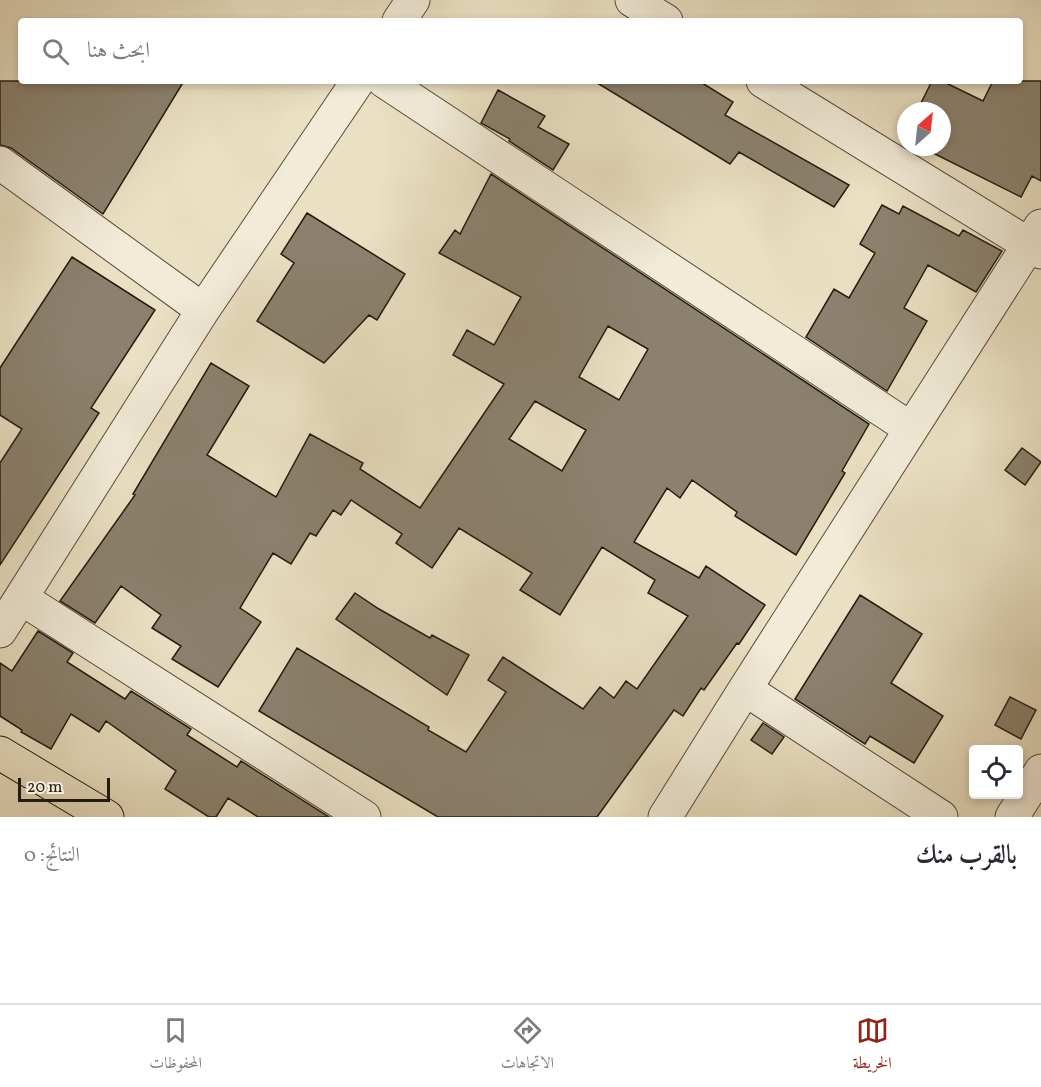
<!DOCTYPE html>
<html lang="ar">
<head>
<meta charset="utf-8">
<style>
	body { margin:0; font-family:Vollkorn,Amiri,serif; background:#f2f2f3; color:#2b2b33; direction:rtl }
	.controls { position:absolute; right:18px; bottom:18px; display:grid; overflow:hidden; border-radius:6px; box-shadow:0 3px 9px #0003 }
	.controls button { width:54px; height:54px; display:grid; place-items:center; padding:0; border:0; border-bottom:2px solid #e1e1e2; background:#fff; color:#2b2b33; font:30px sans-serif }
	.compass { position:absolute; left:897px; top:102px; width:54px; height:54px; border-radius:50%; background:#fff; box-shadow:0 3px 9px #0003; rotate:27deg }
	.scale { position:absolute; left:18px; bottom:15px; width:92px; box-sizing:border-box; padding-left:6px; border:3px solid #241b11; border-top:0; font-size:16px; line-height:21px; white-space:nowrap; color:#241b11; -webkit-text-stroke:4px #f1ebd8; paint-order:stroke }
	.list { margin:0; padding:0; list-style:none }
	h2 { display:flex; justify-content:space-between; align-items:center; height:78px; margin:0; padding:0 24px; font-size:26px }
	h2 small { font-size:20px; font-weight:400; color:#7c7c81 }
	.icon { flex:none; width:33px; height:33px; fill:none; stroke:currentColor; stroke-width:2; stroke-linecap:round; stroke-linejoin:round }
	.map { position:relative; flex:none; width:1041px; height:817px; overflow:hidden; direction:ltr }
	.search { position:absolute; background:#fff; box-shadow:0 3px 9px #0003; left:18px; right:18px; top:18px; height:66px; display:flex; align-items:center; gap:15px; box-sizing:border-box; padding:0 21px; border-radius:6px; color:#7c7c81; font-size:22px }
	.sheet { height:186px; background:#fff }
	nav { display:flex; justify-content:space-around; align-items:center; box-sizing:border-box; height:84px; border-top:2px solid #e1e1e2; background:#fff; font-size:16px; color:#7c7c81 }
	nav a { display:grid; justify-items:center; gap:3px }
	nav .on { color:#8f2418 }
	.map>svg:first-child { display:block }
	.building { fill:#8b816e; stroke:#241b11; stroke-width:1.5; fill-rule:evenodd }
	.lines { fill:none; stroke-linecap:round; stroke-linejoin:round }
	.minor-casing { stroke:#564c3e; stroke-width:35 }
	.major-casing { stroke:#241b11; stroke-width:35 }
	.minor { stroke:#f1ebd8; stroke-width:33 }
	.major { stroke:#eae0c3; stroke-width:33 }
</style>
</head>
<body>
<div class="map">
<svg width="1041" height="817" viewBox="0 0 1041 817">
	<rect width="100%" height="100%" fill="#eae0c3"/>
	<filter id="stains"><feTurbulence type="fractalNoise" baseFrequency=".00333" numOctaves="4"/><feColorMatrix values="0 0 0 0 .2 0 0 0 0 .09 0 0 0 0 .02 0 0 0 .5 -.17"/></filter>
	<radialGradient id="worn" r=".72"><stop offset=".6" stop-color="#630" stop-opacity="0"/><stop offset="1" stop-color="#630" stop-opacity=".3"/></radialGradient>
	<path class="building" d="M0,81h184l-81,133 -92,-66 -11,-3z
		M594,81h105l34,21 -8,13 124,70 -15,22 -95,-55 -9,12z
		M932,81h10l41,20 10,-20h48v100l-9,-5 -11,21 -100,-50h21v-36h-25z
		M498,90l47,26 -7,11 31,17 -16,26 -44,-29 1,-2 -29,-16z
		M491,174l378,250 -27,47 3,2 -49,82 -61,-39 2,-4 -45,-32 -12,18 -13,-10 -33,54 65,36 7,-12 59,39 -26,39 -2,-1 -33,47 -3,-2 -18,28 -9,-6 -77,107h-159l-179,-106 38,-63 132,79 -1,3 38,22 40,-60 -18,-12 15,-23 80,52 17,-22 14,11 12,-17 11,8 51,-73 -40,-23 7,-13 -53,-33 -42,68 -40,-25 12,-17 -73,-45 -27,40 -36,-25 6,-9 -51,-34 -10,15 -8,-5 -17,26 -6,-3 -19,31 -18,-11 -33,55 21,14 -43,65 -46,-28 9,-13 -29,-18 9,-13 -40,-29 -26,37 -35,-22 75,-106 -2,-1 78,-131 38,23 -42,69 69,42 34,-63 53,29 -3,6 60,39 84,-124 -51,-29 14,-25 27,15 27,-48 -82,-44 16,-23 5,4zM608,326l40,23 -29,51 -40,-23zM535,401l51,29 -24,41 -53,-32z
		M882,205l17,9 4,-8 56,30 4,-6 39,21 -26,41 -48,-27 -24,43 23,13 -40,70 -81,-54 28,-48 15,9 26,-45 -15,-9z
		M307,213l98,61 -28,46 -8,-5 -45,48 -67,-42 37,-58 -13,-9z
		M72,257l83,53 -64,98 8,5 -99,152v-102l22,-34 -22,-14v-47z
		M1022,448l19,14 -16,23 -20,-15z
		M355,593l24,16 51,29 2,-3 37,20 -22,40 -111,-76z
		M860,595l62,39 -31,49 52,33 -29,47 -44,-27 -5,8 -70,-45z
		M38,631l35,22 -6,9 58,37 6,-8 60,38 -4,6 50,32 4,-6 88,56h-71l-30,-19 -12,19h-7l-44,-28 11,-18 -70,-50 -7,11 -28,-18 -20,35 -30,-17 1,-2 -22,-14v-53l12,8z
		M1010,697l26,13 -15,29 -26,-14z
		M763,723l21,14 -12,17 -21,-14z"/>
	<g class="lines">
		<defs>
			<path id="minor" d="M632,0l34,21
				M399,21l14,-21
				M384,81l527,348
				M763,81l278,171
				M0,163l203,147
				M21,598l343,219
				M0,631l203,-321 155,-229
				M745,689l196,128
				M665,817l80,-128 296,-463
				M1012,817l29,-46"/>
			<path id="major" d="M0,753l107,64"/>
		</defs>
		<use href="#minor" class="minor-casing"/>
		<use href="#major" class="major-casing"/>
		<use href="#minor" class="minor"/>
		<use href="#major" class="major"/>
	</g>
	<rect width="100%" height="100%" filter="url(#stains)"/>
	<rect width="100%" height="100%" fill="url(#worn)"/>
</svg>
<div class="controls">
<button><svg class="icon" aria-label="locate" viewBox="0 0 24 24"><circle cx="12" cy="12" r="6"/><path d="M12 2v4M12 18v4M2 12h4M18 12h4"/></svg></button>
</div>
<svg class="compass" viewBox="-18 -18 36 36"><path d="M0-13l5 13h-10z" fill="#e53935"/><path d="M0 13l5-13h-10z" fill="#7c7c81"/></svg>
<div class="scale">20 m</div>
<div class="search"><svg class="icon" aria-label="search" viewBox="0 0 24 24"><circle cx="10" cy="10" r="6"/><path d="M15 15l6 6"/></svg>ابحث هنا</div>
</div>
<section class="sheet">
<h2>بالقرب منك<small>النتائج: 0</small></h2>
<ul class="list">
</ul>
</section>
<nav>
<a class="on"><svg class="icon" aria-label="map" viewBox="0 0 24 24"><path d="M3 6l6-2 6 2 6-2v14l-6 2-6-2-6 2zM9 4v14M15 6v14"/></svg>الخريطة</a>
<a><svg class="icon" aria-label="directions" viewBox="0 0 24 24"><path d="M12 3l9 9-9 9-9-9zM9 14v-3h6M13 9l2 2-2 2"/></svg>الاتجاهات</a>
<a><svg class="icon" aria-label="saved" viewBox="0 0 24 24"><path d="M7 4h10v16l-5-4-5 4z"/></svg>المحفوظات</a>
</nav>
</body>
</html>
